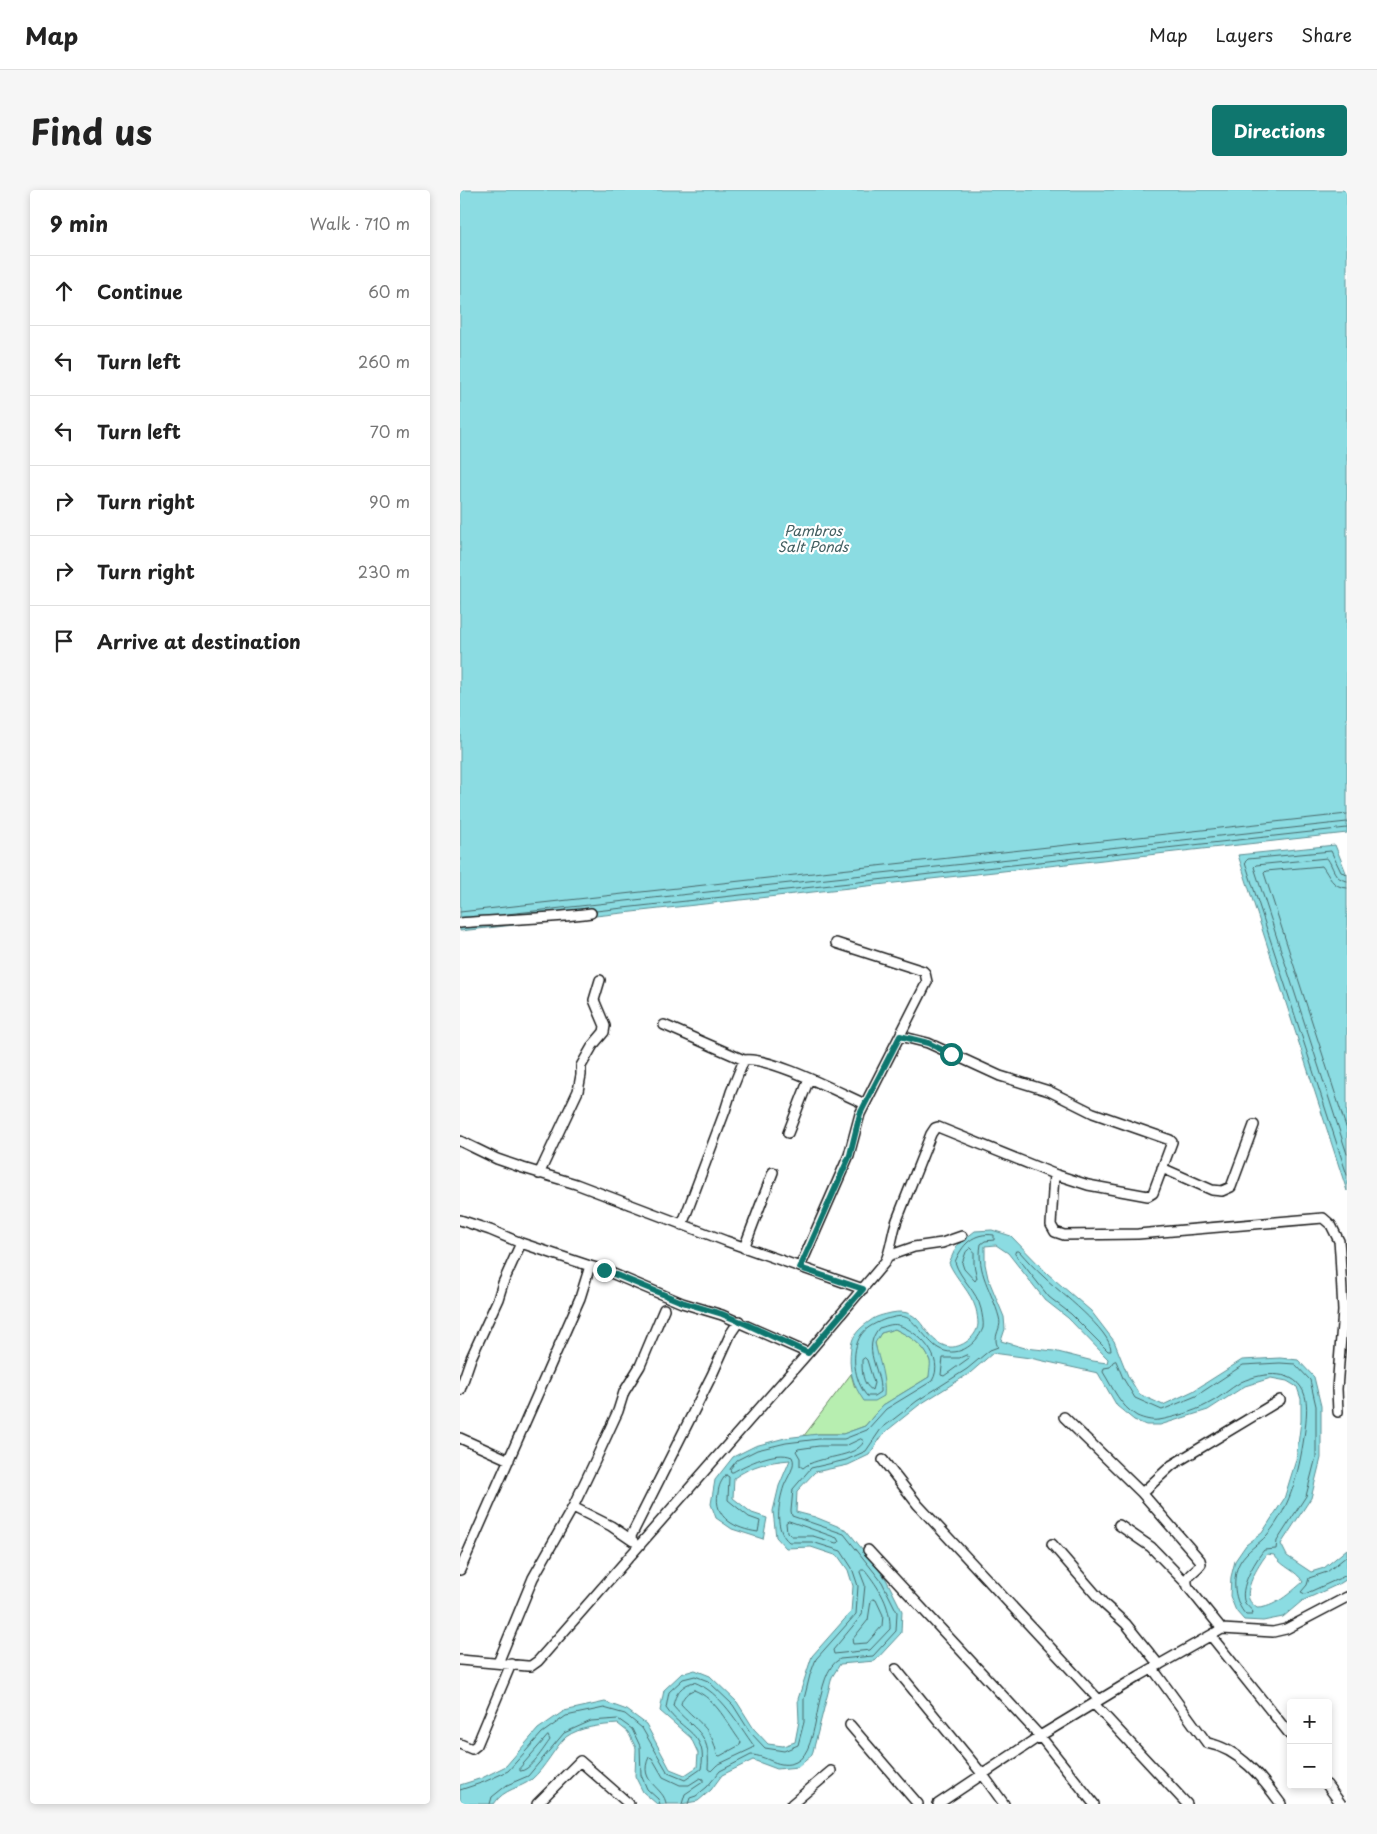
<!DOCTYPE html>
<html lang="en">
<head>
<meta charset="utf-8">
<style>
	body { margin:0; font-family:"Playpen Sans",sans-serif; background:#f6f6f6; color:#222 }
	.controls { position:absolute; right:15px; bottom:15px; display:grid; overflow:hidden; border-radius:5px; box-shadow:0 2px 8px #0003 }
	.controls button { width:45px; height:45px; display:grid; place-items:center; padding:0; border:0; border-bottom:1px solid #e0e0e0; background:#fff; color:#222; font:25px sans-serif }
	.stop { position:absolute; width:15px; height:15px; margin:-11px; border:4px solid #0f766e; border-radius:50%; background:#fff }
	.stop.end { background:#0f766e; border-color:#fff; box-shadow:0 1px 5px #0008 }
	.list { margin:0; padding:0; list-style:none }
	h2 { display:flex; justify-content:space-between; align-items:center; height:65px; margin:0; padding:0 20px; font-size:21px }
	h2 small { font-size:16px; font-weight:400; color:#767676 }
	.list li { display:grid; grid-template-columns:32px 1fr auto; gap:15px; align-items:center; box-sizing:border-box; height:70px; padding:0 20px; border-top:1px solid #e0e0e0 }
	.list b { display:block; font-size:19px; white-space:nowrap }
	.list em { font-size:16px; font-style:normal; color:#767676 }
	.icon { flex:none; width:28px; height:28px; fill:none; stroke:currentColor; stroke-width:2; stroke-linecap:round; stroke-linejoin:round }
	.map { position:relative; flex:none; width:887px; height:1614px; overflow:hidden; border-radius:5px }
	header { display:flex; align-items:center; gap:30px; box-sizing:border-box; height:70px; padding:0 25px; background:#fff; border-bottom:1px solid #e0e0e0 }
	header strong { font-size:24px }
	nav { display:flex; gap:28px; margin-inline-start:auto; font-size:18px }
	.intro { display:flex; align-items:center; justify-content:space-between; box-sizing:border-box; height:120px; padding:0 30px }
	h1 { margin:0; font-size:35px }
	.button { padding:12px 22px; border-radius:5px; background:#0f766e; color:#fff; font-size:18px; font-weight:700 }
	main { display:flex; gap:30px; padding:0 30px }
	aside { flex:1; background:#fff; border-radius:5px; box-shadow:0 2px 8px #0003 }
	.map>svg:first-child { display:block }
	.green { fill:#b7eeb0; stroke:#6a8566 }
	.water { fill:#8bdce2; stroke:#5f8f93; fill-rule:evenodd }
	.lines { fill:none; stroke-linecap:round; stroke-linejoin:round }
	.shore { stroke:#48696b; stroke-width:1 }
	.minor-casing { stroke:#1c1c1c; stroke-width:12 }
	.minor { stroke:#fff; stroke-width:9 }
	.route { stroke:#0f766e; stroke-width:6 }
	.labels { text-anchor:middle; stroke-width:4.5; stroke-linejoin:round; paint-order:stroke }
	.water-label { font-size:14px; font-style:italic; fill:#435f61; stroke:#fff }
</style>
</head>
<body>
<header>
<strong>Map</strong>
<nav><a>Map</a><a>Layers</a><a>Share</a></nav>
</header>
<div class="intro"><h1>Find us</h1><a class="button">Directions</a></div>
<main>
<aside>
<h2>9 min<small>Walk · 710 m</small></h2>
<ul class="list">
<li><svg class="icon" aria-label="ahead" viewBox="0 0 24 24"><path d="M12 20V5M6 11l6-6 6 6"/></svg><div><b>Continue</b></div><em>60 m</em></li>
<li><svg class="icon" aria-label="left" viewBox="0 0 24 24"><path d="M17 20v-9H6M10 6l-5 5 5 5"/></svg><div><b>Turn left</b></div><em>260 m</em></li>
<li><svg class="icon" aria-label="left" viewBox="0 0 24 24"><path d="M17 20v-9H6M10 6l-5 5 5 5"/></svg><div><b>Turn left</b></div><em>70 m</em></li>
<li><svg class="icon" aria-label="right" viewBox="0 0 24 24"><path d="M7 20v-9h11M14 6l5 5-5 5"/></svg><div><b>Turn right</b></div><em>90 m</em></li>
<li><svg class="icon" aria-label="right" viewBox="0 0 24 24"><path d="M7 20v-9h11M14 6l5 5-5 5"/></svg><div><b>Turn right</b></div><em>230 m</em></li>
<li><svg class="icon" aria-label="arrive" viewBox="0 0 24 24"><path d="M6 21V4h12l-3 4 3 4H6"/></svg><div><b>Arrive at destination</b></div></li>
</ul>
</aside>
<div class="map">
<svg width="887" height="1614" viewBox="0 0 887 1614">
	<rect width="100%" height="100%" fill="#fff"/>
	<filter id="ink" filterUnits="userSpaceOnUse"><feTurbulence type="fractalNoise" baseFrequency=".02" numOctaves="2"/><feDisplacementMap in="SourceGraphic" scale="10" xChannelSelector="R" yChannelSelector="G"/><feConvolveMatrix kernelMatrix="1 2 1 2 8 2 1 2 1" color-interpolation-filters="sRGB"/></filter>
	<g filter="url(#ink)">
		<path class="green" d="M435,1139c14,7 30,16 35,32 2,4 0,11 -1,16l-46,28 -18,21 -22,8h-25l-15,3 48,-63 4,14 23,-28 -3,-18 6,-9z"/>
		<path class="water" d="M0,0h887v643l-887,98z
			M875,655l12,30v316l-109,-336z
			M532,1040l19,6 37,38 43,37 23,30 14,35 11,18 24,11 30,-14 49,-31 38,-2 18,2 16,17 7,29v52l-10,40 -30,46 6,12 24,16 13,-4 23,-19v30l-6,4 -39,18 -19,16 -20,4 -19,-1 -8,-9 -6,-15 1,-19 4,-16 11,-16 16,-12 22,-34 12,-39 5,-39v-22l-4,-12 -10,-6 -16,-3 -26,8 -37,24 -48,15h-14l-12,-5 -17,-14 -19,-33 -68,-15 -37,-5 -23,20 -51,32 -35,28 -15,22 -21,10 -33,7 -18,19 -1,21 19,5 32,13 39,49 16,32 -1,22 -26,28 -35,3 -8,13 -20,78 -14,12 -21,2 -24,-9 -31,15 -11,15 -13,11 -17,3h-24l-14,-12 -8,-16 1,-28 -8,-16 -10,-8c-16,1 -39,3 -52,13 -11,10 -21,31 -34,42 -12,10 -28,9 -38,25h-34v-19l22,-7 24,-12 32,-37 26,-18 41,-9 22,8 19,14 24,45 15,6 12,-8 1,-14 -7,-15 -31,-27 4,-21 17,-16 14,-4 15,6 27,26 17,27 14,15 15,2 12,-4 4,-21 -1,-22 14,-43 39,-44 2,-26 -5,-16 -10,-14 -27,-9 -25,1 -10,-11 -3,-26 6,-25 11,-26c-23,2 -37,5 -56,18l-1,20 19,15 15,5 -4,21 -31,-10 -16,-11 -5,-14 4,-24 18,-23 22,-11 30,-8 33,-4h25l22,-8 18,-21 46,-28c0,-5 2,-12 1,-16 -5,-16 -21,-25 -35,-32l-14,4 -6,10c4,18 11,35 9,53l-9,5h-11c-12,-17 -16,-33 -13,-54 1,-12 9,-19 19,-26 6,-5 13,-6 21,-8 33,-7 29,24 54,33 13,5 32,-8 33,-22 0,-4 -1,-11 -2,-15 -5,-17 -20,-30 -27,-46l8,-18 18,-14zM536,1055l12,8 37,47 23,18 40,41 -1,4 -14,-2 -39,-10 -29,-3 -24,-7 4,-12 -1,-12 -16,-39 -3,-14v-18zM807,1364l7,1c10,14 21,14 29,27 -13,11 -29,26 -46,26 -3,-2 -7,-6 -8,-9 -4,-13 11,-36 18,-45z"/>
		<g class="lines">
			<path class="shore" d="M887,684l-6,-2 -10,-21 -83,8 -3,3 102,313
				M887,691c-14,-2 -13,-14 -20,-23l-71,7 -2,2 93,287
				M887,698c-16,-1 -17,-12 -25,-22l-56,5 -2,2 83,257
				M136,721l751,-83
				M0,722l887,-98
				M47,724l840,-92
				M511,1058l3,3v14l3,13 -2,3 -11,-12 -2,-6 4,-11z
				M556,1061h3c8,9 16,18 25,26 14,14 68,54 67,74h-3l-37,-37 -22,-17 -34,-43z
				M507,1165l2,3 -25,18 -3,-1 2,-17h16z
				M405,1168l2,2 7,23 -2,7c-10,-6 -10,-19 -10,-30z
				M656,1171l7,17 12,20 27,12 34,-14 47,-31 37,-2 15,1 15,16 6,26v51l-10,39 -29,45 -1,8 -12,1c-9,11 -26,39 -19,53 2,3 6,6 8,9l-1,3h-6c-12,-13 -15,-37 -6,-53 7,-12 18,-17 27,-27 25,-29 33,-68 38,-105 1,-10 3,-24 0,-34 -8,-28 -42,-24 -64,-14 -12,7 -22,17 -35,23 -11,6 -34,13 -47,15 -7,1 -15,-1 -22,-4 -17,-10 -24,-28 -34,-44l1,-4 6,-1 3,-5z
				M401,1249l3,2c-8,18 -46,14 -61,27l-3,-2v-8l-4,-7 2,-2 21,-3h26z
				M266,1285l3,2 -1,23 21,17 11,4 -2,11c-22,-3 -45,-14 -40,-39 1,-8 3,-12 8,-18z
				M329,1331l48,17 2,4 -3,1 -23,-7h-22l-4,-4 -1,-9z
				M887,1366l-20,16 -18,6 -2,7 -6,7 4,2 42,-19
				M402,1380h3c14,18 26,36 25,59l-20,21 -36,4 -1,-4 29,-35 3,-30 -5,-13z
				M413,1409l3,1 7,15 -1,11 -15,17 -14,1 -1,-4 16,-20 3,-19z
				M234,1492c27,10 44,42 60,64l-1,2 -36,17 -6,6 -3,-2c3,-38 -14,-38 -35,-63 2,-12 8,-21 21,-24z
				M234,1500c23,9 33,34 47,52l-1,3 -20,11 -3,-1c-5,-28 -19,-32 -36,-51 1,-6 7,-13 13,-14z
				M88,1546l2,4c-6,8 -20,31 -30,31v-3z
				M0,1600l24,-8 24,-11 34,-38 24,-17 38,-8 21,6 17,14 26,45 17,7 16,-11c8,-36 -20,-38 -35,-61l3,-16 14,-13 12,-3 13,5 25,24 17,27 15,16 19,3 14,-6 6,-23v-23l6,-24 6,-16 40,-45 2,-28 -6,-18 -11,-17 -29,-9h-23c-15,-12 -11,-38 -5,-56 3,-8 13,-21 8,-29 -16,-7 -45,7 -59,15h-2l-1,-3 7,-9 20,-10 29,-7 33,-4h25l23,-9 19,-21 46,-28c14,-23 -14,-50 -34,-56 -6,-2 -14,2 -19,3 -18,22 2,40 1,64l-6,4h-7c-13,-15 -17,-44 -6,-61 5,-8 17,-13 25,-16 6,-1 13,-4 19,-2 9,2 22,24 33,31 18,11 38,-2 45,-20 1,-5 -1,-14 -2,-19 -4,-18 -21,-30 -26,-47 7,-17 18,-30 39,-27v5l-9,1 -4,3c-5,28 11,47 18,73 3,10 -3,14 -3,23 0,3 1,5 2,7l-8,3 -23,19 -50,32 -36,28 -15,22 -20,9 -35,8 -18,21 -2,22 1,5 52,18 38,48 15,30 -1,19 -23,25 -33,3c-27,13 -18,91 -44,103 -17,8 -30,-7 -45,-7l-31,16 -13,16 -11,9 -6,2 -2,6
				M30,1614l2,-7 15,-12 21,-9 36,-43 27,-12 27,-2 14,10 8,17 1,29 6,14 11,10 2,5
				M206,1614c-1,-17 -29,-21 -17,-47l3,1 11,19 17,8h9l11,-7 3,1v3l-18,12 -3,10"/>
			<defs>
				<path id="minor" d="M0,733c44,-4 88,-4 131,-10
					M204,835l80,35c25,-4 96,33 121,44
					M328,943l21,-54
					M0,951l37,18 26,9 53,16 150,57 137,48
					M702,978l50,22 10,1 9,-4 23,-62
					M79,984l39,-83 3,-16v-9l12,-21 11,-13 1,-6 -11,-26 6,-20
					M594,984l-3,51 4,7 9,3 74,-1 185,-16 8,7 8,16 1,12 3,58 -6,78 1,23
					M0,1030l30,10 31,13 69,23 14,4 78,33 40,12 86,38
					M222,1035l43,-114 6,-19 13,-32
					M284,1058l29,-76
					M428,1066l26,-9 28,-4 20,-7
					M340,1077l49,-112 11,-41 67,-132 -2,-9 -2,-2 -87,-28
					M0,1200l11,-32 27,-59 5,-16 18,-40
					M604,1227l78,76
					M0,1248l49,22
					M423,1270l35,45 181,195
					M113,1317l38,19 22,15
					M659,1335l32,22 35,36
					M170,1348l82,-163 19,-42 8,-12
					M592,1354l52,60 22,20 33,41
					M408,1360l172,186 54,68
					M0,1380l120,-272 10,-32
					M762,1439l-34,-42c-5,-12 7,-14 13,-23l-1,-4 -58,-67 30,-28 108,-65
					M751,1446l80,100
					M0,1470l67,6h4l7,-5 270,-308 77,-91c6,-10 7,-29 12,-42l34,-86 4,-6 3,-1 116,47 34,11 60,11 5,-3 19,-51 -2,-2 -77,-27 -44,-22 -49,-15 -72,-33 -28,-7
					M38,1473l35,-85 40,-71 22,-46 23,-50 6,-19 16,-26 24,-57
					M436,1479l87,106 21,29
					M693,1479l54,74c33,6 55,35 74,61
					M634,1514l93,100
					M390,1535l68,79
					M0,1554l12,5 5,-4 34,-81
					M867,1595l14,19
					M77,1614l43,-43 49,43
					M332,1614l39,-33
					M478,1614l102,-68 99,-60 83,-47 51,3 13,-3 61,-32"/>
			</defs>
			<use href="#minor" class="minor-casing"/>
			<use href="#minor" class="minor"/>
		</g>
	</g>
	<g class="lines" filter="url(#ink)">
		<path class="route" d="M144,1080l78,32 40,12 24,10 62,29 55,-64 -63,-21 50,-113 10,-41 5,-10 35,-68 28,7 23,11"/>
	</g>
	<g class="labels">
		<g class="water-label">
			<text x="353" y="346">Pambros<tspan x="353" dy="16">Salt Ponds</tspan></text>
		</g>
	</g>
</svg>
<div class="controls">
<button>+</button>
<button>−</button>
</div>
<div class="stop" style="left:491px;top:864px"></div>
<div class="stop end" style="left:144px;top:1080px"></div>
</div>
</main>
</body>
</html>
